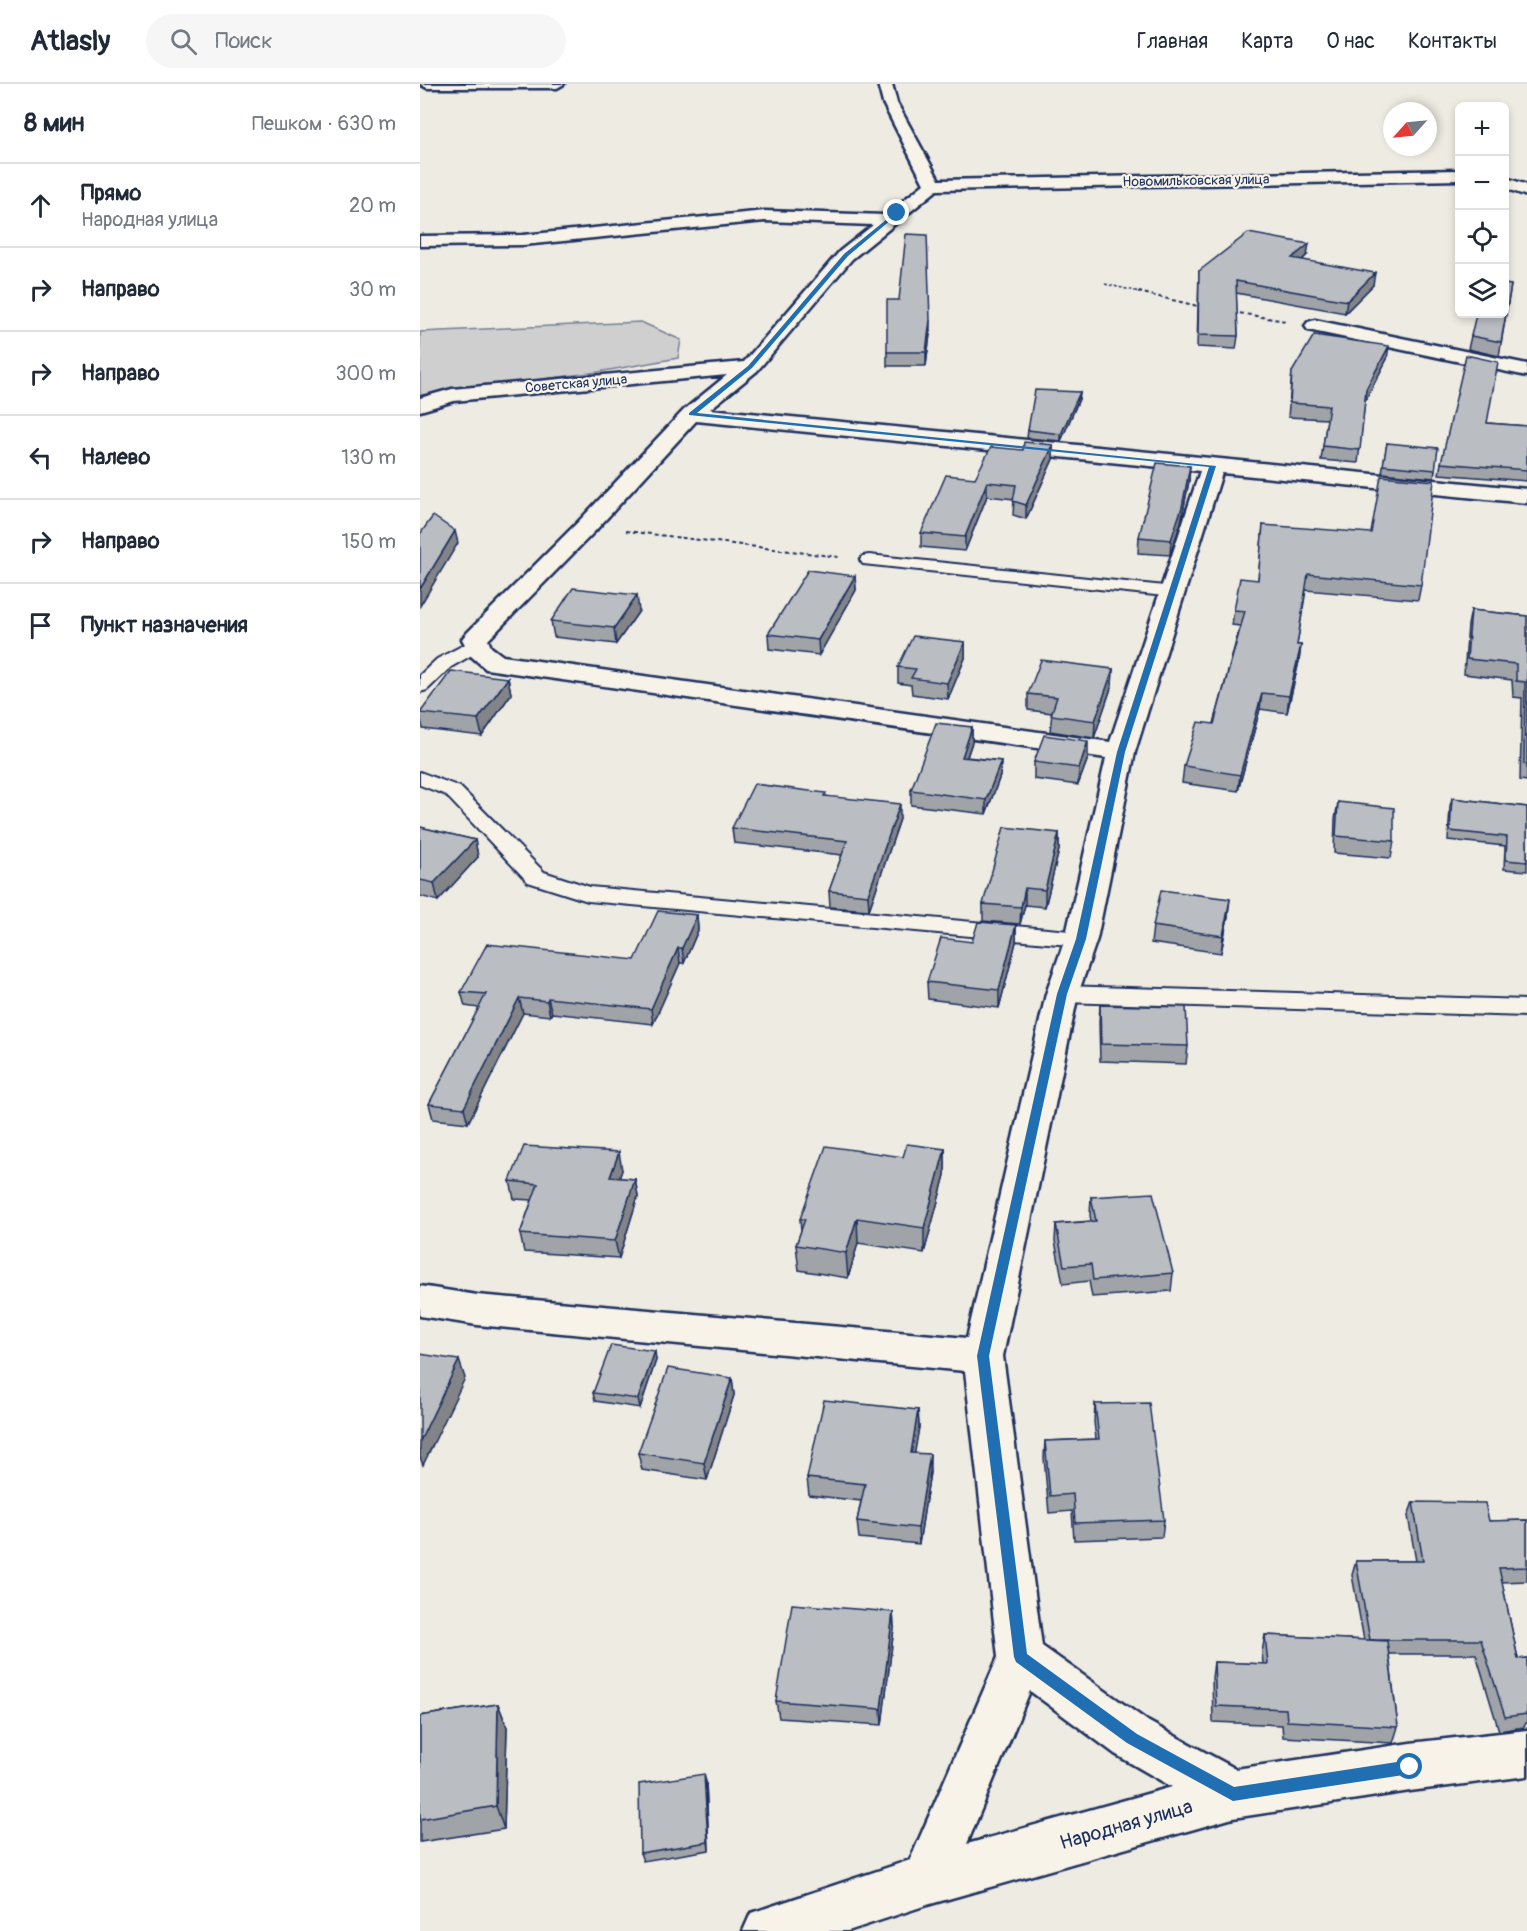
<!DOCTYPE html>
<html lang="ru">
<head>
<meta charset="utf-8">
<style>
	body { margin:0; font-family:Pangolin,sans-serif; background:#f6f6f7; color:#1f2937 }
	.controls { position:absolute; right:18px; top:18px; display:grid; overflow:hidden; border-radius:9px; box-shadow:0 3px 9px #0003 }
	.controls button { width:54px; height:54px; display:grid; place-items:center; padding:0; border:0; border-bottom:2px solid #e0e1e3; background:#fff; color:#1f2937; font:30px sans-serif }
	.compass { position:absolute; left:963px; top:18px; width:54px; height:54px; border-radius:50%; background:#fff; box-shadow:0 3px 9px #0003; rotate:243deg }
	.stop { position:absolute; width:18px; height:18px; margin:-14px; border:4px solid #1f6fb2; border-radius:50%; background:#fff }
	.stop.end { background:#1f6fb2; border-color:#fff; box-shadow:0 2px 6px #0008 }
	.list { margin:0; padding:0; list-style:none }
	h2 { display:flex; justify-content:space-between; align-items:center; height:78px; margin:0; padding:0 24px; font-size:26px }
	h2 small { font-size:20px; font-weight:400; color:#747a83 }
	.list li { display:grid; grid-template-columns:39px 1fr auto; gap:18px; align-items:center; box-sizing:border-box; height:84px; padding:0 24px; border-top:2px solid #e0e1e3 }
	.list b { display:block; font-size:22px; white-space:nowrap }
	.list p { margin:0; font-size:20px; white-space:nowrap; color:#747a83 }
	.list em { font-size:20px; font-style:normal; color:#747a83 }
	.icon { flex:none; width:33px; height:33px; fill:none; stroke:currentColor; stroke-width:2; stroke-linecap:round; stroke-linejoin:round }
	.map { position:relative; flex:none; width:1107px; height:1847px; overflow:hidden }
	header { display:flex; align-items:center; gap:36px; box-sizing:border-box; height:84px; padding:0 30px; background:#fff; border-bottom:2px solid #e0e1e3 }
	header strong { font-size:28px }
	nav { display:flex; gap:33px; margin-inline-start:auto; font-size:21px }
	.search { width:420px; height:54px; background:#f6f6f7; display:flex; align-items:center; gap:15px; box-sizing:border-box; padding:0 21px; border-radius:33px; color:#747a83; font-size:22px }
	main { display:flex }
	aside { flex:1; background:#fff }
	.map>svg:first-child { display:block }
	.green { fill:#cfcfcf; stroke:#757f96; stroke-width:1.5 }
	.lines { fill:none; stroke-linecap:round; stroke-linejoin:round }
	.service-casing { stroke:#1b2f5e; stroke-width:4 }
	.minor-casing { stroke:#1b2f5e; stroke-width:5 }
	.path-far1 { stroke:#1b2f5e; stroke-width:1.5; stroke-dasharray:3 2; stroke-linecap:butt }
	.path { stroke:#1b2f5e; stroke-width:2; stroke-dasharray:4 3; stroke-linecap:butt }
	.service { fill:#f7f3e8; fill-rule:evenodd }
	.minor { fill:#f7f3e8; fill-rule:evenodd }
	.wall { fill:#a0a3a7; stroke:#1b2f5e; stroke-width:1.5 }
	.shaded-wall { fill:#828488; stroke:#1b2f5e; stroke-width:1.5 }
	.building { fill:#babdc2; stroke:#1b2f5e; stroke-width:1.5 }
	.route { fill:#1f6fb2 }
	.labels { text-anchor:middle; stroke-width:4.5; stroke-linejoin:round; paint-order:stroke }
	.far-street-label { font-size:14px; fill:#1b2f5e; stroke:#f7f3e8 }
	.near-street-label { font-size:20px; fill:#1b2f5e; stroke:#f7f3e8 }
</style>
</head>
<body>
<header>
<strong>Atlasly</strong>
<div class="search"><svg class="icon" aria-label="search" viewBox="0 0 24 24"><circle cx="10" cy="10" r="6"/><path d="M15 15l6 6"/></svg>Поиск</div>
<nav><a>Главная</a><a>Карта</a><a>О нас</a><a>Контакты</a></nav>
</header>
<main>
<aside>
<h2>8 мин<small>Пешком · 630 m</small></h2>
<ul class="list">
<li><svg class="icon" aria-label="ahead" viewBox="0 0 24 24"><path d="M12 20V5M6 11l6-6 6 6"/></svg><div><b>Прямо</b><p>Народная улица</p></div><em>20 m</em></li>
<li><svg class="icon" aria-label="right" viewBox="0 0 24 24"><path d="M7 20v-9h11M14 6l5 5-5 5"/></svg><div><b>Направо</b></div><em>30 m</em></li>
<li><svg class="icon" aria-label="right" viewBox="0 0 24 24"><path d="M7 20v-9h11M14 6l5 5-5 5"/></svg><div><b>Направо</b></div><em>300 m</em></li>
<li><svg class="icon" aria-label="left" viewBox="0 0 24 24"><path d="M17 20v-9H6M10 6l-5 5 5 5"/></svg><div><b>Налево</b></div><em>130 m</em></li>
<li><svg class="icon" aria-label="right" viewBox="0 0 24 24"><path d="M7 20v-9h11M14 6l5 5-5 5"/></svg><div><b>Направо</b></div><em>150 m</em></li>
<li><svg class="icon" aria-label="arrive" viewBox="0 0 24 24"><path d="M6 21V4h12l-3 4 3 4H6"/></svg><div><b>Пункт назначения</b></div></li>
</ul>
</aside>
<div class="map">
<svg width="1107" height="1847" viewBox="0 0 1107 1847">
	<rect width="100%" height="100%" fill="#eeebe2"/>
	<filter id="ink" filterUnits="userSpaceOnUse"><feTurbulence type="fractalNoise" baseFrequency=".0167" numOctaves="2"/><feDisplacementMap in="SourceGraphic" scale="12" xChannelSelector="R" yChannelSelector="G"/><feConvolveMatrix kernelMatrix="1 2 1 2 8 2 1 2 1" color-interpolation-filters="sRGB"/></filter>
	<g filter="url(#ink)">
		<path class="green" d="M221,238l40,18 -3,18 -80,14 -178,23v-63z"/>
		<g class="lines">
			<defs>
				<path id="service" d="M449,471l305,32 6,1 3,4 -3,4 -6,1 -311,-33 -3,-4 3,-4z
					M57,554l7,2 2,4 -2,4 -33,19 -24,23 -7,2v-17l17,-16z
					M0,688l40,15 84,85 46,15 491,45 8,2 3,5 -3,5 -8,2 -493,-45 -60,-19 -82,-87 -26,-10z
					M642,902l465,14v16l-465,-14 -8,-2 -4,-6 4,-6z"/>
				<path id="minor" d="M0,0h144l-7,4h-130z
					M458,0h14l5,19 42,77 521,-10v10l-523,10 -85,69 -95,112 -47,38 817,80v14l-305,-30 -87,279 -38,187 -19,55 -75,362 39,290 107,76 87,47 174,-26 117,-13v46l-117,15 -177,27 -306,87 -79,26h-105l8,-18 159,-53 88,-203 -33,-286 -488,-46 -57,-9v-30l57,9 490,43 79,-344 19,-55 41,-181 -620,-89 -15,-13 -9,-17 4,-5 113,-113 105,-111 43,-35 -273,26 -34,10v-13l32,-9 292,-27 96,-111 33,-26 -108,-4 -242,24 -103,1v-10l103,-1 242,-24 120,4 39,-31 -41,-81zM276,337l504,50 -90,271 -607,-86 -12,-9 -3,-7 107,-109zM610,1607l85,63 57,33 -205,57z
					M1084,93l23,8v11l-23,-8z
					M895,236l212,44v12l-219,-46 -3,-4 3,-4z"/>
			</defs>
			<use href="#service" class="service-casing"/>
			<use href="#minor" class="minor-casing"/>
			<path class="path-far1" d="M685,200l39,9"/>
			<path class="path" d="M718,208l64,15
				M813,228l52,9
				M206,447l213,26"/>
			<use href="#service" class="service"/>
			<use href="#minor" class="minor"/>
		</g>
		<path class="wall" d="M887,171l-5,5 71,25 -28,28 -109,-20 2,43 -2,13 -39,-2 2,-76z
			M1091,201l-12,71 -31,-7 3,-13z
			M510,250l-4,32h-39v-14z
			M967,275l-22,42 -7,62 -37,-3 6,-41 -39,-2 4,-45z
			M660,308l-1,7 -18,42 -34,-3 1,-8z
			M1067,339l40,3v55l-88,-7 2,-11z
			M967,359l48,27 -1,8 -52,-5z
			M633,361v14l-27,60 -13,-4 1,-16 -27,-3 -22,55 -44,-4v-14l54,-55 48,-28z
			M769,397l-8,41 -11,33 -32,-2 1,-16z
			M843,441l158,60 -3,15 -112,-10 -9,55h4l-2,16 -12,52 -27,-4 -22,82 -56,-8 2,-17 30,-42 26,-98 -8,-1 2,-15 24,-30z
			M435,492l1,14 -37,65 -50,-6 -1,-15z
			M1051,526l56,6v165l-7,-1 2,-82 -9,-1 -1,-17 -48,-6 4,-49z
			M219,527l-23,33 -62,-7 -3,-16z
			M545,558v16l-17,41 -36,-5 -1,-9 -13,-2v-16z
			M693,585l-1,16 -18,53 -44,-7 2,-18 -24,-3v-16z
			M88,594l3,16 -29,42 -59,-7 -3,-13v-4z
			M552,643v15l-5,15 34,4 -1,15 -14,38 -75,-9v-15z
			M668,674l-10,27 -44,-6v-17z
			M406,712l74,23 -31,91 -39,-3 -1,-16 13,-36 -108,-12 -2,-15z
			M1032,714l75,9v64l-23,-2 1,-23 -57,-6 2,-34z
			M918,718l56,39 -3,17 -57,-5 1,-34z
			M0,743l55,13 3,17 -40,44 -18,-5z
			M639,749v17l-14,57 -20,-2 -5,19 -37,-3v-17z
			M277,831l1,15 -14,33h-4l-27,61 -101,-11 -2,3 -27,-3 -55,110 -35,-4 -4,-15 50,-96 -14,-2 -4,-14 174,-32z
			M808,832l-7,37 -70,-10 2,-17z
			M596,841v17l-17,66 -71,-9 -1,-17 45,-40z
			M680,921l88,41 -2,18 -86,-3 -1,-39z
			M525,1065v26l-21,78 -66,-10 -10,35 -49,-8 -3,-25 5,-14 -1,-12 103,-62z
			M202,1086l-3,8 16,1 3,17 -19,62 -95,-6 -4,-18 12,-34 -18,-1 -4,-18z
			M671,1113l82,76 -2,18 -79,6 -3,-16 -26,3 -8,-43 1,-17 35,-3 -1,-6z
			M236,1276l-16,48 -45,-7 -2,-8z
			M312,1294l2,17 -27,85 -65,-10 -4,-17z
			M675,1320l69,116 -2,17 -88,3 -2,-29 -23,2 -5,-55 1,-17 51,-2 -2,-17z
			M498,1326l1,17 -5,26 16,19 -11,72 -60,-6 -2,-17 4,-20 -52,-6 -2,-17z
			M993,1418l76,19 38,-1v61l-25,1 16,77 9,-1v65h-1l-2,4 -25,4 -23,-77h-87l9,73 -5,16 -110,-6 -1,-12 -69,-3 -1,-44 2,-16 49,2 -1,-12 3,-17 99,5 -12,-65 4,-14h60l-8,-45z
			M473,1528l1,16 -12,97 -103,-7 -3,-17z
			M78,1620l9,23 -3,102 -84,13v-126z
			M286,1698l3,68 -66,11 -3,-8z"/>
		<path class="shaded-wall" d="M889,160l-2,11 -16,15 1,-12z
			M955,189l-2,12 -28,28 2,-12z
			M510,236v14l-4,32v-14z
			M969,262l-2,13 -23,44 2,-14z
			M660,308l-1,7 -18,42v-7z
			M633,361v14l-27,60v-14z
			M770,382l-1,15 -8,41 -11,33 1,-15z
			M567,398v14l-22,55v-14z
			M35,447l3,12 -38,63v-17z
			M435,492l1,14 -37,65 -1,-15z
			M217,511l2,16 -23,33 -2,-16z
			M545,558v16l-17,41 -1,-16z
			M881,561l-2,16 -12,52 2,-17z
			M693,585l-1,16 -18,53 1,-17z
			M88,594l3,16 -29,42 -4,-17z
			M842,609l-2,16 -22,82 2,-16z
			M552,643v15l-10,29v-14z
			M668,657v17l-10,27 1,-17z
			M581,677l-1,15 -14,38v-14z
			M480,720v15l-31,91 -1,-15z
			M639,749v17l-14,57v-17z
			M55,756l3,17 -40,44 -4,-18z
			M605,804v17l-5,19 1,-17z
			M810,815l-2,17 -7,37 2,-17z
			M277,831l1,15 -14,33 -2,-15z
			M596,841v17l-17,66v-18z
			M258,864l2,15 -27,61 -2,-15z
			M99,914l4,15 -55,110 -4,-15z
			M128,914l4,15 -2,3 -3,-15z
			M525,1065v26l-21,78v-25z
			M199,1068l3,18 -8,25 -4,-18z
			M215,1095l3,17 -19,62 -4,-17z
			M437,1134l1,25 -10,35 -2,-25z
			M235,1267l1,9 -16,48 -2,-9z
			M39,1276l6,18 -42,87 -3,-8v-16z
			M312,1294l2,17 -27,85 -3,-17z
			M498,1326l1,17 -7,43 -1,-17z
			M510,1370v18l-11,72 -1,-16z
			M473,1528l1,16 -12,97 -1,-16z
			M78,1620l9,23 -3,102 -8,-23z
			M284,1690l2,8 3,68 -1,-8z"/>
		<path class="building" d="M828,149l61,11 -17,14 83,15 -28,28 -111,-20 2,55 -40,-1 1,-64z
			M486,150l21,1 3,85 -4,32h-39v-52h12z
			M1084,200l7,1 -10,57 -30,-6 5,-22h28z
			M894,251l75,11 -23,43 -6,61 -37,-4 6,-40 -39,-3 2,-31z
			M1046,271l32,7 -11,61 40,3v44l-86,-7z
			M615,306l45,2 -19,42 -33,-4z
			M604,358l29,3 -27,60 -13,-4 3,-16 -29,-3 -22,55 -44,-4 25,-58 29,3 16,-31 32,3z
			M967,359l51,5 -3,22 -52,-5z
			M737,379l33,3 -8,41 -11,33 -32,-3z
			M961,392l53,5 -13,104 -113,-11 -11,71h4l-12,51 -27,-3 -22,82 -56,-9 14,-44 16,2 31,-113 -11,-1 6,-32 18,2 5,-55 108,8z
			M13,432l22,15 -35,58v-55z
			M388,486l47,6 -37,64 -50,-6z
			M153,504l64,7 -23,33 -63,-7z
			M1051,526l56,6v149l-3,-1 1,-82 -9,-1v-17l-49,-5z
			M493,552l52,6 -18,41 -36,-5 5,-9 -18,-2z
			M621,576l72,9 -18,52 -44,-6 6,-18 -29,-3z
			M31,587l57,7 -30,41 -58,-6z
			M516,639l36,4 -10,30 39,4 -15,39 -75,-10z
			M624,651l44,6 -9,27 -45,-6z
			M334,700l72,9 -2,3 76,8 -32,91 -39,-4 18,-50 -115,-13z
			M1032,714l75,9v55l-21,-2 1,-23 -57,-6z
			M918,718l56,6v33l-58,-5z
			M0,743l55,13 -41,43 -14,-3z
			M584,743l55,6 -14,57 -20,-2 -4,19 -38,-3z
			M741,806l69,9 -7,37 -70,-10z
			M238,827l39,4 -15,33h-4l-27,61 -103,-11 -1,3 -28,-3 -55,110 -35,-4 57,-110 -25,-2 26,-48 148,16z
			M558,838l38,3 -17,65 -72,-8 14,-44 31,4z
			M680,921l86,2 2,39 -87,-2z
			M487,1060l38,5 -21,79 -67,-10 -11,35 -50,-8 9,-26h-5l26,-73 77,11z
			M104,1062l95,6 -9,25 25,2 -20,62 -95,-7 18,-50 -28,-3z
			M733,1109l20,80 -80,7 -2,-16 -27,2 -8,-42 40,-3 -5,-24z
			M191,1261l44,6 -17,48 -45,-6z
			M0,1270l39,6 -39,81z
			M248,1284l64,10 -28,85 -66,-10z
			M404,1316l94,10 -7,43 19,1 -12,74 -61,-7 8,-37 -58,-6z
			M729,1319l15,117 -89,3 -2,-29 -23,2 -5,-55 54,-2 -4,-35z
			M993,1418l72,1 4,18 38,-1v47l-28,1 19,91 9,-1v56l-22,3 -24,-77h-111l-14,-79h67z
			M372,1520l101,8 -12,97 -105,-8z
			M845,1551l122,6 11,86 -111,-6 -1,-12 -70,-3 -2,-44 54,2z
			M78,1620l-2,102 -76,13v-103z
			M284,1690l4,68 -68,11 -1,-69z"/>
	</g>
	<path class="route" d="M477,127l1,3 -50,42 -96,112 -55,45 519,53 -91,286 -39,187 -19,55 -78,362 38,298 110,80 97,53 176,-27 5,2 2,5 -2,5 -5,2 -177,27 -106,-58 -111,-81 -2,-5 -37,-301 80,-362 19,-55 41,-187 92,-285 -520,-52v-2l59,-47 96,-112z"/>
	<g class="labels">
		<g class="far-street-label">
			<text transform="translate(776 96) rotate(-1)" y="5">Новомильковская улица</text>
			<text transform="translate(156 299) rotate(-5)" y="5">Советская улица</text>
		</g>
		<g class="near-street-label">
			<text transform="translate(706 1740) rotate(-16)" y="7">Народная улица</text>
		</g>
	</g>
</svg>
<div class="controls">
<button>+</button>
<button>−</button>
<button><svg class="icon" aria-label="locate" viewBox="0 0 24 24"><circle cx="12" cy="12" r="6"/><path d="M12 2v4M12 18v4M2 12h4M18 12h4"/></svg></button>
<button><svg class="icon" aria-label="layers" viewBox="0 0 24 24"><path d="M12 4l9 5-9 5-9-5zM3 14l9 5 9-5"/></svg></button>
</div>
<svg class="compass" viewBox="-18 -18 36 36"><path d="M0-13l5 13h-10z" fill="#e53935"/><path d="M0 13l5-13h-10z" fill="#747a83"/></svg>
<div class="stop" style="left:990px;top:1683px"></div>
<div class="stop end" style="left:477px;top:129px"></div>
</div>
</main>
</body>
</html>
